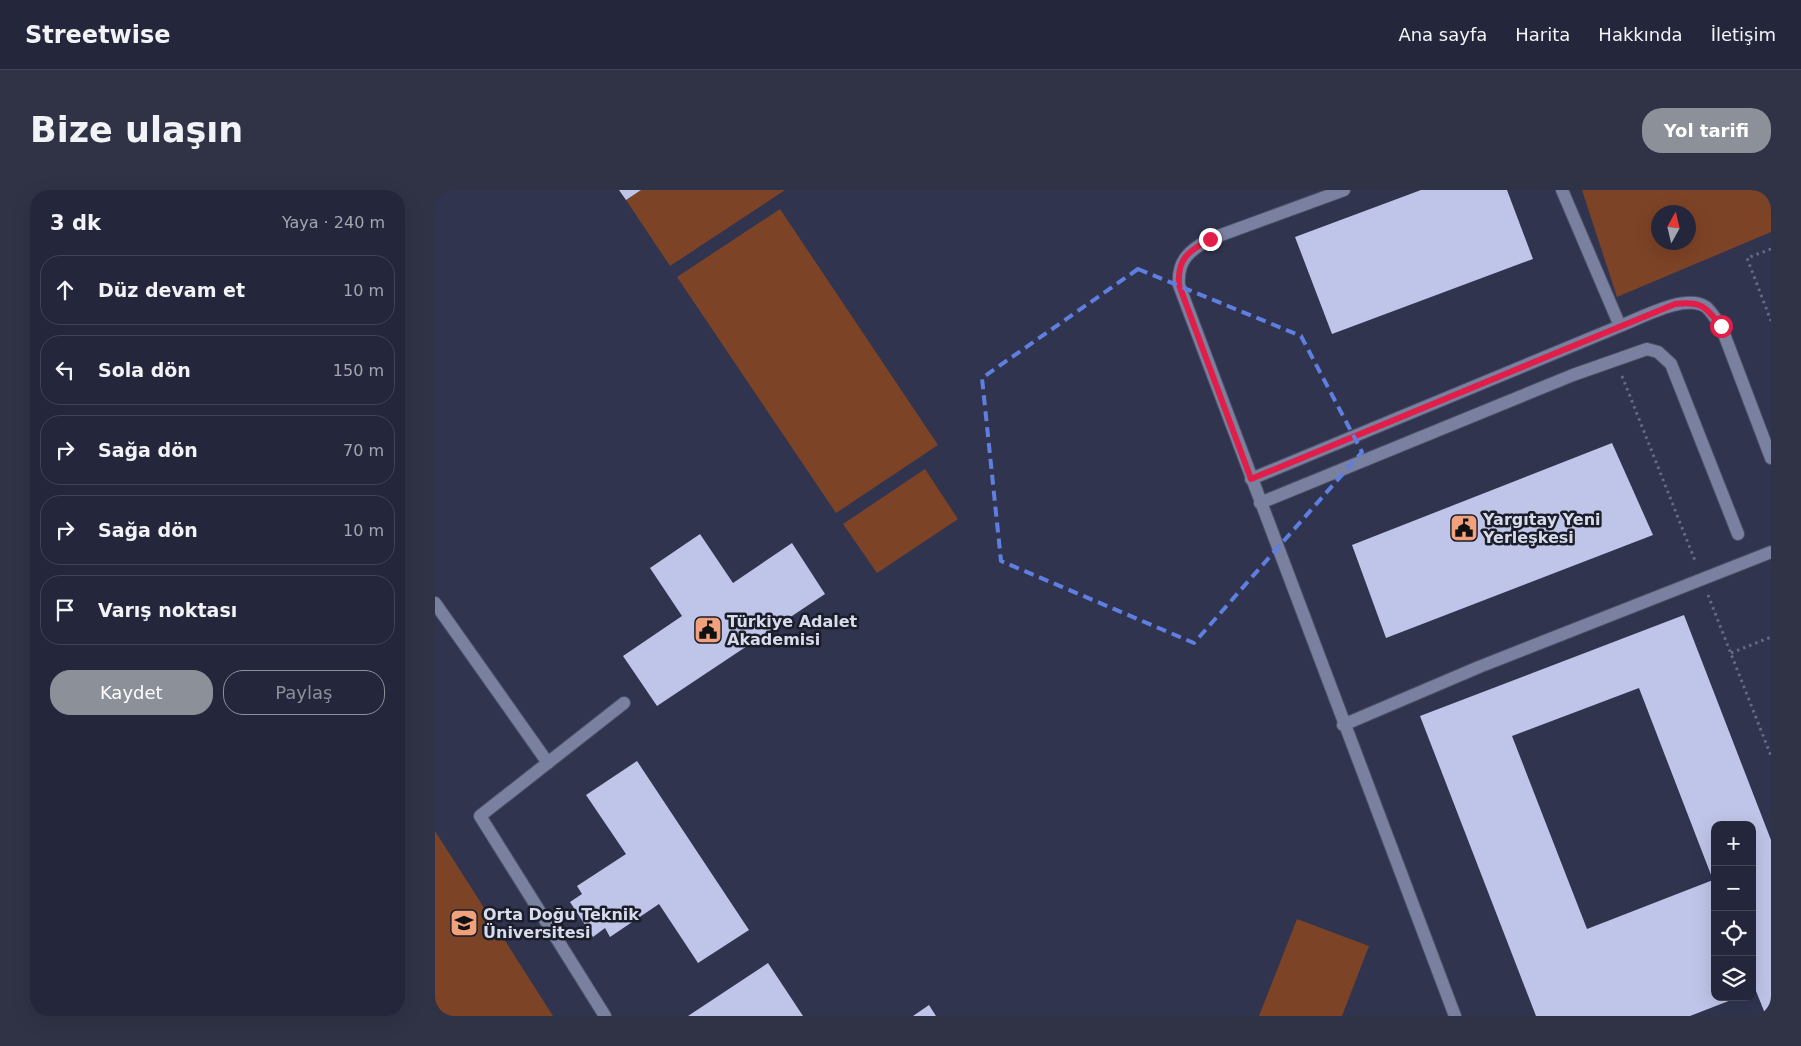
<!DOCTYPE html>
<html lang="tr">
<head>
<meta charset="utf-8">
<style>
	body { margin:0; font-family:"DejaVu Sans",sans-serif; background:#303346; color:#f1f3f6 }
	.controls { position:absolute; right:15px; bottom:15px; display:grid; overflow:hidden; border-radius:10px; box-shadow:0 5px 20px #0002 }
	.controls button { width:45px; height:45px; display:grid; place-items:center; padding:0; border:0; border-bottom:1px solid #414455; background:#24273b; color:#f1f3f6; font:25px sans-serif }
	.compass { position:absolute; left:1216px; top:15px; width:45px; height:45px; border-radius:50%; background:#24273b; box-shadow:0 5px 20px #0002; rotate:8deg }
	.stop { position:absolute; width:15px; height:15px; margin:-11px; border:4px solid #e11d48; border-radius:50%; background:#fff }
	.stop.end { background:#e11d48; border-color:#fff; box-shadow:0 1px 5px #0008 }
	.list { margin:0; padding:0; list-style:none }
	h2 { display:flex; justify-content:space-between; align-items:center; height:65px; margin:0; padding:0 20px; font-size:21px }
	h2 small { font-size:16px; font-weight:400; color:#a3a5af }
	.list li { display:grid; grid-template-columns:32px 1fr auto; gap:15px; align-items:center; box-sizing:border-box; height:70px; margin:0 10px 10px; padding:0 10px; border:1px solid #414455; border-radius:20px }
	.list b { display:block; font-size:19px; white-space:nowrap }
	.list em { font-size:16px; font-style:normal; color:#a3a5af }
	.actions { display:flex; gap:10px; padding:15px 20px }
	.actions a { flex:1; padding:11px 0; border:1px solid #8c9099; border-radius:20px; text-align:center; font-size:18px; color:#8c9099 }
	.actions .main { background:#8c9099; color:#fff }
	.icon { flex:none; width:28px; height:28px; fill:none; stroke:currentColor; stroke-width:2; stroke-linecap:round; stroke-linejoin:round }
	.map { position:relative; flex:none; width:1336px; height:826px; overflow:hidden; border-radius:20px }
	header { display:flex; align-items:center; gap:30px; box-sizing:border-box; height:70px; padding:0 25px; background:#24273b; border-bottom:1px solid #414455 }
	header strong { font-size:24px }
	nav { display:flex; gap:28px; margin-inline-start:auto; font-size:18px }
	.intro { display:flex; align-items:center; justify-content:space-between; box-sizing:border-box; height:120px; padding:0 30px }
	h1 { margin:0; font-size:35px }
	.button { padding:12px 22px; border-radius:20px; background:#8c9099; color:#fff; font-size:18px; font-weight:700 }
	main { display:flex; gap:30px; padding:0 30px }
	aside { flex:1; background:#24273b; border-radius:20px; box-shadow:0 5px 20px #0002 }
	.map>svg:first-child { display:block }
	.green { fill:#7d4326; fill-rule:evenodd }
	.building { fill:#bfc5e8; fill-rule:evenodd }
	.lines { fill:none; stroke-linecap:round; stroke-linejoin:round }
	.service-casing { stroke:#4d5168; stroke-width:14 }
	.path { stroke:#666a82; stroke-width:3; stroke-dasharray:2.5 4; stroke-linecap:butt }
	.service { stroke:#7a80a0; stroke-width:12 }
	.route { stroke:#e11d48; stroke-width:6 }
	.marked { fill:none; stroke:#5e7fdf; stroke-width:4; stroke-dasharray:10 6; stroke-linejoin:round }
	.labels { text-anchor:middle; stroke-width:5; stroke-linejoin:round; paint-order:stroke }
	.poi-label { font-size:16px; font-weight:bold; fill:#d7dbed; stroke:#1b1d29; text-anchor:start }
</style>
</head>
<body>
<header>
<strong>Streetwise</strong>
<nav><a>Ana sayfa</a><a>Harita</a><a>Hakkında</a><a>İletişim</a></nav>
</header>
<div class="intro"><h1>Bize ulaşın</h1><a class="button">Yol tarifi</a></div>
<main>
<aside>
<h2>3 dk<small>Yaya · 240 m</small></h2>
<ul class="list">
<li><svg class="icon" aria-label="ahead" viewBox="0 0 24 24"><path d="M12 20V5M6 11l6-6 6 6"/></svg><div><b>Düz devam et</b></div><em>10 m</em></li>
<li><svg class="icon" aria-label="left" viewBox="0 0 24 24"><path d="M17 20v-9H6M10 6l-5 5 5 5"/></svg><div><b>Sola dön</b></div><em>150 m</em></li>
<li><svg class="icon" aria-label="right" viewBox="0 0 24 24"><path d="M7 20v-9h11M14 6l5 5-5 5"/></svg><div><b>Sağa dön</b></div><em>70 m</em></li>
<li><svg class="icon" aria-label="right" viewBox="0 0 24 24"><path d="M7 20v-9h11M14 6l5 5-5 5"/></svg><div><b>Sağa dön</b></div><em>10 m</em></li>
<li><svg class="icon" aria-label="arrive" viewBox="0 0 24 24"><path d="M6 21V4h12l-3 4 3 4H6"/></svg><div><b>Varış noktası</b></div></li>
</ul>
<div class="actions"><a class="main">Kaydet</a><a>Paylaş</a></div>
</aside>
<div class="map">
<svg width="1336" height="826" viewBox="0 0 1336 826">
	<rect width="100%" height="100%" fill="#30344f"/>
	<path class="green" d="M206,0h144l-115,76 -44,-66z
		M1147,0h189v42l-154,65zM1224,22h30v30h-30z
		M345,19l158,236 -102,68 -159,-236z
		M490,279l33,50 -81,54 -34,-49z
		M0,641l118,185h-118z
		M862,729l72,27 -27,70h-83z"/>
	<path class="building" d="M184,0h22l-15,10z
		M986,0h86l26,69 -201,75 -37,-97z
		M1177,253l41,92 -267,103 -34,-93z
		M265,344l33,49 59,-40 33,51 -168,112 -34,-50 59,-40 -32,-48z
		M1249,425l87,225v176h-5l-10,-25 -4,1v-167h-37v172h24l-49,19h-154l-116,-300zM1204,498l74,192 -126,49 -75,-193z
		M202,571l112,169 -51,33 -39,-59 -49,33 -5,-9 -12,9 -23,-35 12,-8 -5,-8 49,-32 -40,-59z
		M333,773l35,53h-115z
		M494,815l7,11h-23z"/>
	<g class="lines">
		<defs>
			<path id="service" d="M909,0l-134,49c-20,11 -33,21 -31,46l276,731
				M1127,0l58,136
				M816,289l369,-153c21,-8 65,-33 86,-19 6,5 10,13 15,19l50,132
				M825,313l313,-128 74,-26 11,3 13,12 67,170
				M0,413l113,160
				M908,535l136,-58 292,-115
				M170,826l-125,-200 144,-113"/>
		</defs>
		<use href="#service" class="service-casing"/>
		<path class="path" d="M1336,59l-24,9 24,63
			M1187,186l74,187
			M1273,405l63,161
			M1296,463l40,-16"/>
		<use href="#service" class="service"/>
	</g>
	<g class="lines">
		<path class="route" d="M775,49c-21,12 -33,19 -31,46l72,194 424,-175c26,-3 30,2 46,22"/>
	</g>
	<path class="marked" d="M703,79l163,67 61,116 -168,191 -193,-82 -19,-183z"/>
	<defs>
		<symbol id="civic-square" viewBox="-11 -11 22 22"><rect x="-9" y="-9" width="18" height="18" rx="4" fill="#f1a17c" stroke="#1b1d29"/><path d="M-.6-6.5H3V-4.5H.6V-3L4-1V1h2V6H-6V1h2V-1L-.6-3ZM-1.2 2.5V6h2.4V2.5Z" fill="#111"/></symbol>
		<symbol id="university-square" viewBox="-11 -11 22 22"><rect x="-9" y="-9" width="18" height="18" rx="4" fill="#f1a17c" stroke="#1b1d29"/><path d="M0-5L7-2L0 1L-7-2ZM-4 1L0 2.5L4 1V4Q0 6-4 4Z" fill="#111"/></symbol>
	</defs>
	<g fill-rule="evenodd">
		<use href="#civic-square" x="1013" y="322" width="32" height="32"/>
		<use href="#civic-square" x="257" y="424" width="32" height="32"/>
		<use href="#university-square" x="13" y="717" width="32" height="32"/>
	</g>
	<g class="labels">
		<g class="poi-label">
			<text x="1048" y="335">Yargıtay Yeni<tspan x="1048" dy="18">Yerleşkesi</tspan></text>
			<text x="292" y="437">Türkiye Adalet<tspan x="292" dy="18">Akademisi</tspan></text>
			<text x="48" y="730">Orta Doğu Teknik<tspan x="48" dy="18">Üniversitesi</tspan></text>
		</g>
	</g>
</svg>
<div class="controls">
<button>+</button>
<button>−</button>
<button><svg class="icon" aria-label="locate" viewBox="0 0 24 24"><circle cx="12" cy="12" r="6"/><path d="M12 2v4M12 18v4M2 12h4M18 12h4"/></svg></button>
<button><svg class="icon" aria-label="layers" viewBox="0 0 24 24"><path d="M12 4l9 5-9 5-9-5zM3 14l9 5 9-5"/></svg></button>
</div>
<svg class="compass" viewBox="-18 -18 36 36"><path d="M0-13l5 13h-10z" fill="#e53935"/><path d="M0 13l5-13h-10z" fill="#a3a5af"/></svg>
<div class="stop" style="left:1286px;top:136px"></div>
<div class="stop end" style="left:775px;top:49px"></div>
</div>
</main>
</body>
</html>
